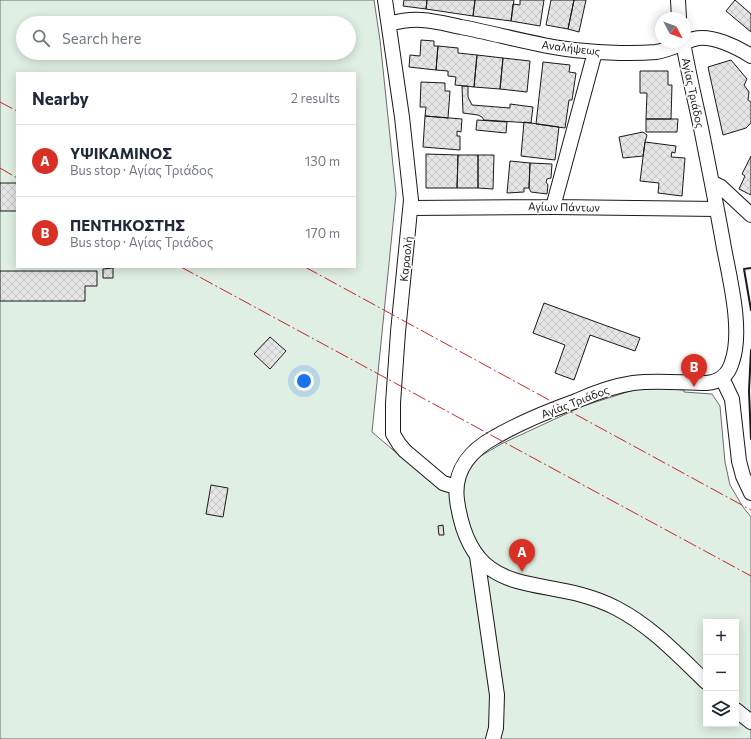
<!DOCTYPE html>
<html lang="en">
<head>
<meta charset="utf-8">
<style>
	body { margin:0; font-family:Commissioner,sans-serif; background:#f6f6f7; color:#1f2937 }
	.controls { position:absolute; right:12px; bottom:12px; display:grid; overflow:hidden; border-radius:0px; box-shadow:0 2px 10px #0003 }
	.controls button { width:36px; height:36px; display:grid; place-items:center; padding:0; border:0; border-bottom:1px solid #e0e1e3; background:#fff; color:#1f2937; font:20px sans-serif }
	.compass { position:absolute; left:655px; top:12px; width:36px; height:36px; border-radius:50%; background:#fff; box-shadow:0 2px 10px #0003; rotate:131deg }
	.you { position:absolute; left:304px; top:381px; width:14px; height:14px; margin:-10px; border:3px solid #fff; border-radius:50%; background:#1a73e8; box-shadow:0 0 0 6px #1a73e833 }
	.badge { display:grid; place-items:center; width:26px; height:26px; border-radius:50%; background:#d93025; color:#fff; font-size:13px; font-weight:700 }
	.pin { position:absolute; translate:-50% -33px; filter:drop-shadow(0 1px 2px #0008) }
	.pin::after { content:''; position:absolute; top:21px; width:14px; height:12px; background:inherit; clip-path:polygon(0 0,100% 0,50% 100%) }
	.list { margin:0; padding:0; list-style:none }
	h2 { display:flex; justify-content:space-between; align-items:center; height:52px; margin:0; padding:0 16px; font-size:17px }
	h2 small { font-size:13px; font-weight:400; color:#747a83 }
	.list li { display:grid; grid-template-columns:26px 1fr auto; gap:12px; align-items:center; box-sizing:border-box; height:72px; padding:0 16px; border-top:1px solid #e0e1e3 }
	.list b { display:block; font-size:15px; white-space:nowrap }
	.list p { margin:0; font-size:13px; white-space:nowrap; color:#747a83 }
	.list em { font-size:13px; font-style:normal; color:#747a83 }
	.icon { flex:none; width:22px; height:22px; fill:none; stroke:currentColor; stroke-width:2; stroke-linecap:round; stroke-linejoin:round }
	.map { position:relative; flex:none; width:751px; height:739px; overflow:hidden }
	.search { position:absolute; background:#fff; box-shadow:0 2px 10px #0003; left:16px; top:16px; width:340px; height:44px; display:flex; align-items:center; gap:10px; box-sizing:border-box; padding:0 14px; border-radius:22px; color:#747a83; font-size:15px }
	.panel { position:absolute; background:#fff; box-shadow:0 2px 10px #0003; left:16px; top:72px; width:340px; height:196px; border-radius:0px }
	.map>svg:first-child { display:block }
	.green { fill:#e0efe3; stroke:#6a6a6a; fill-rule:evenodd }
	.building { fill:url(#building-cross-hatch); stroke:#1a1a1a }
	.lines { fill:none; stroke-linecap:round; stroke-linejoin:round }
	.street-casing { stroke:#1a1a1a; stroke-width:16 }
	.street { stroke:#fff; stroke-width:14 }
	.wall { stroke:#1a1a1a; stroke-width:2 }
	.power { stroke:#c62828; stroke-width:1; stroke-dasharray:14 3 2 3; stroke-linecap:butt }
	.labels { text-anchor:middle; stroke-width:3; stroke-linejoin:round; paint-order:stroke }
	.street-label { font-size:11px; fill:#1a1a1a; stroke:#fff }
</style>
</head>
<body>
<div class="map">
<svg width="751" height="739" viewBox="0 0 751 739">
	<defs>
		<pattern id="building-cross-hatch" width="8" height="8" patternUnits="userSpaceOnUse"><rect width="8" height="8" fill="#e6e6e6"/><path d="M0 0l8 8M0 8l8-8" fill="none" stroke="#c5c5c5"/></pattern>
	</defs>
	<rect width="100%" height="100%" fill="#fff"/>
	<path class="green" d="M0,0h374l6,40 16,154 -24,238 60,51 34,-10 6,-9 7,-7 22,-13 82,-38 60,-19 41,3v2l28,2 8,12 5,56 5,23 13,22 8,10v222h-751zM23,23h326v30h-326zM17,73h338v194h-338zM706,622h30v102h-30z"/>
	<path class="building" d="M404,0h23l-1,9 -23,-3z
		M427,0h48l-2,16 -47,-7z
		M475,0h39l-3,21 -38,-5z
		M520,0h24l-4,26 -29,-5 2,-17 7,1z
		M551,0h23l-6,29 -22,-4z
		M574,0h12l-7,32 -11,-3z
		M735,0l16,14v18l-25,-21z
		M421,40l13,1v5h4l-2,24 -27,-3 1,-12 10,1z
		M438,46l20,2v5l19,2 -3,32 -19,-2 1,-8 -8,-1v-5l-12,-1z
		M477,55l26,3 -3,31 -26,-2z
		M503,58l27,3 -3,31 -27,-3z
		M731,60l16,19 -3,6 5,7 -1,8 3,2v21l-5,5 -23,7 -15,-68z
		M543,62l27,3 -1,7 7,1 -4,27h-3l-4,28 -29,-4z
		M640,71h28v14h4l-1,34h-25l1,-26h-7z
		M421,82l24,1v8h5l-2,27 -23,-2 1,-9h-6z
		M462,86h6v11l4,8 38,3v-4l23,3 -2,16 -47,-3 -2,-3 -4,-2 -15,-2z
		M425,116l37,3 -1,13 -4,-1v5h3v14l-37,-3z
		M646,119h32l-1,13h-31z
		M477,120l30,2 -1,11 -30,-3z
		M524,122l35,5 -4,33 -34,-4z
		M643,132l4,3 -2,7 -2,14 -20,2 -4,-21z
		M645,142l31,4 -1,7 -3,-1 -1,5 14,1 -3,38 -24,-3 1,-10 -19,-2z
		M426,154l32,1 -1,33h-31z
		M458,155h20v33h-21z
		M478,155h16l-1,34 -15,-1z
		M751,156v39l-12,-6 6,-13 -3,-2z
		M510,161l20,2 -1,25h-5v4l-17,1z
		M530,163l22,1 -1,14 -4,1 -1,3 2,3 -1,9 -16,-2 -2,-4z
		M0,183h17v28h-17z
		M113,268v10h-10v-9z
		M0,271h97v15h-12v15h-85z
		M544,303l96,35 -5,13 -45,-16 -16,45 -19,-7 10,-28 -32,-12z
		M270,337l16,14 -16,18 -16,-15z
		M211,485l17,3 -5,29 -17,-3z
		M443,525l1,10h-5l-1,-9z"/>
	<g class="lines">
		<defs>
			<path id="street" d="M385,0l17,117 9,83 -13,132 -5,71v31l6,10 6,7 38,32 13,4
				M678,0l1,18
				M389,24c28,-8 44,-3 72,3 42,8 83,21 125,24 23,2 48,3 70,1 14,-2 25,-9 38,-13 17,-5 43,8 57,17
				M683,42c5,29 12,58 18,86 8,40 16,80 23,120 6,32 19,83 8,114 -4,14 -13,20 -26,21 -24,0 -49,-3 -73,0 -20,3 -39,10 -57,18 -28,10 -55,21 -81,36 -24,13 -42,33 -38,63 15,108 89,71 159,108 35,18 62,47 90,74
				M713,183l8,4 30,28
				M553,207l42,-155
				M411,208l142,-1 164,2
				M722,378l10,21 7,62 4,15 8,17
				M477,556l20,139 -1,33 -3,11
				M736,710l15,12"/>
		</defs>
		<use href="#street" class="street-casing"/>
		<use href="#street" class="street"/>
		<path class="wall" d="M751,268l-7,1 7,41
			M751,350l-2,41 2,48"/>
		<path class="power" d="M0,102l17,9
			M0,168l17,10
			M181,267l570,309
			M305,267l446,243"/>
	</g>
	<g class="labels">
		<g class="street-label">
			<text transform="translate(571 48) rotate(7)" y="4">Αναλήψεως</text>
			<text transform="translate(693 93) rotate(78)" y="4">Αγίας Τριάδος</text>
			<text transform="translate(564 207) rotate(1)" y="4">Αγίων Πάντων</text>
			<text transform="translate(406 259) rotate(-84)" y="4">Καραολή</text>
			<text transform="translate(575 402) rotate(-21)" y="4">Αγίας Τριάδος</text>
		</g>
	</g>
</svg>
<div class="controls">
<button>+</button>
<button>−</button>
<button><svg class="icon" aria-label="layers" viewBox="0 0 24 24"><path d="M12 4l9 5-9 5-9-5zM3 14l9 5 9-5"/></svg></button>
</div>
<svg class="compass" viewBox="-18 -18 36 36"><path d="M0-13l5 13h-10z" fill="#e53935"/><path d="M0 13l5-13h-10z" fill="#747a83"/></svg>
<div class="you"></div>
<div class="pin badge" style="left:522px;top:572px">A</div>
<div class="pin badge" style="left:694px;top:387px">B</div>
<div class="search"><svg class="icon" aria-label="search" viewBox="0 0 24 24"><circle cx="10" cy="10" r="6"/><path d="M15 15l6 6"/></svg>Search here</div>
<section class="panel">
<h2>Nearby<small>2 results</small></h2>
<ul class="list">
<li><span class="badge">A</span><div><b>ΥΨΙΚΑΜΙΝΟΣ</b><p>Bus stop · Αγίας Τριάδος</p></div><em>130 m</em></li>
<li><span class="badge">B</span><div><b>ΠΕΝΤΗΚΟΣΤΗΣ</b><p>Bus stop · Αγίας Τριάδος</p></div><em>170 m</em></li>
</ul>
</section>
</div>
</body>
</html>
